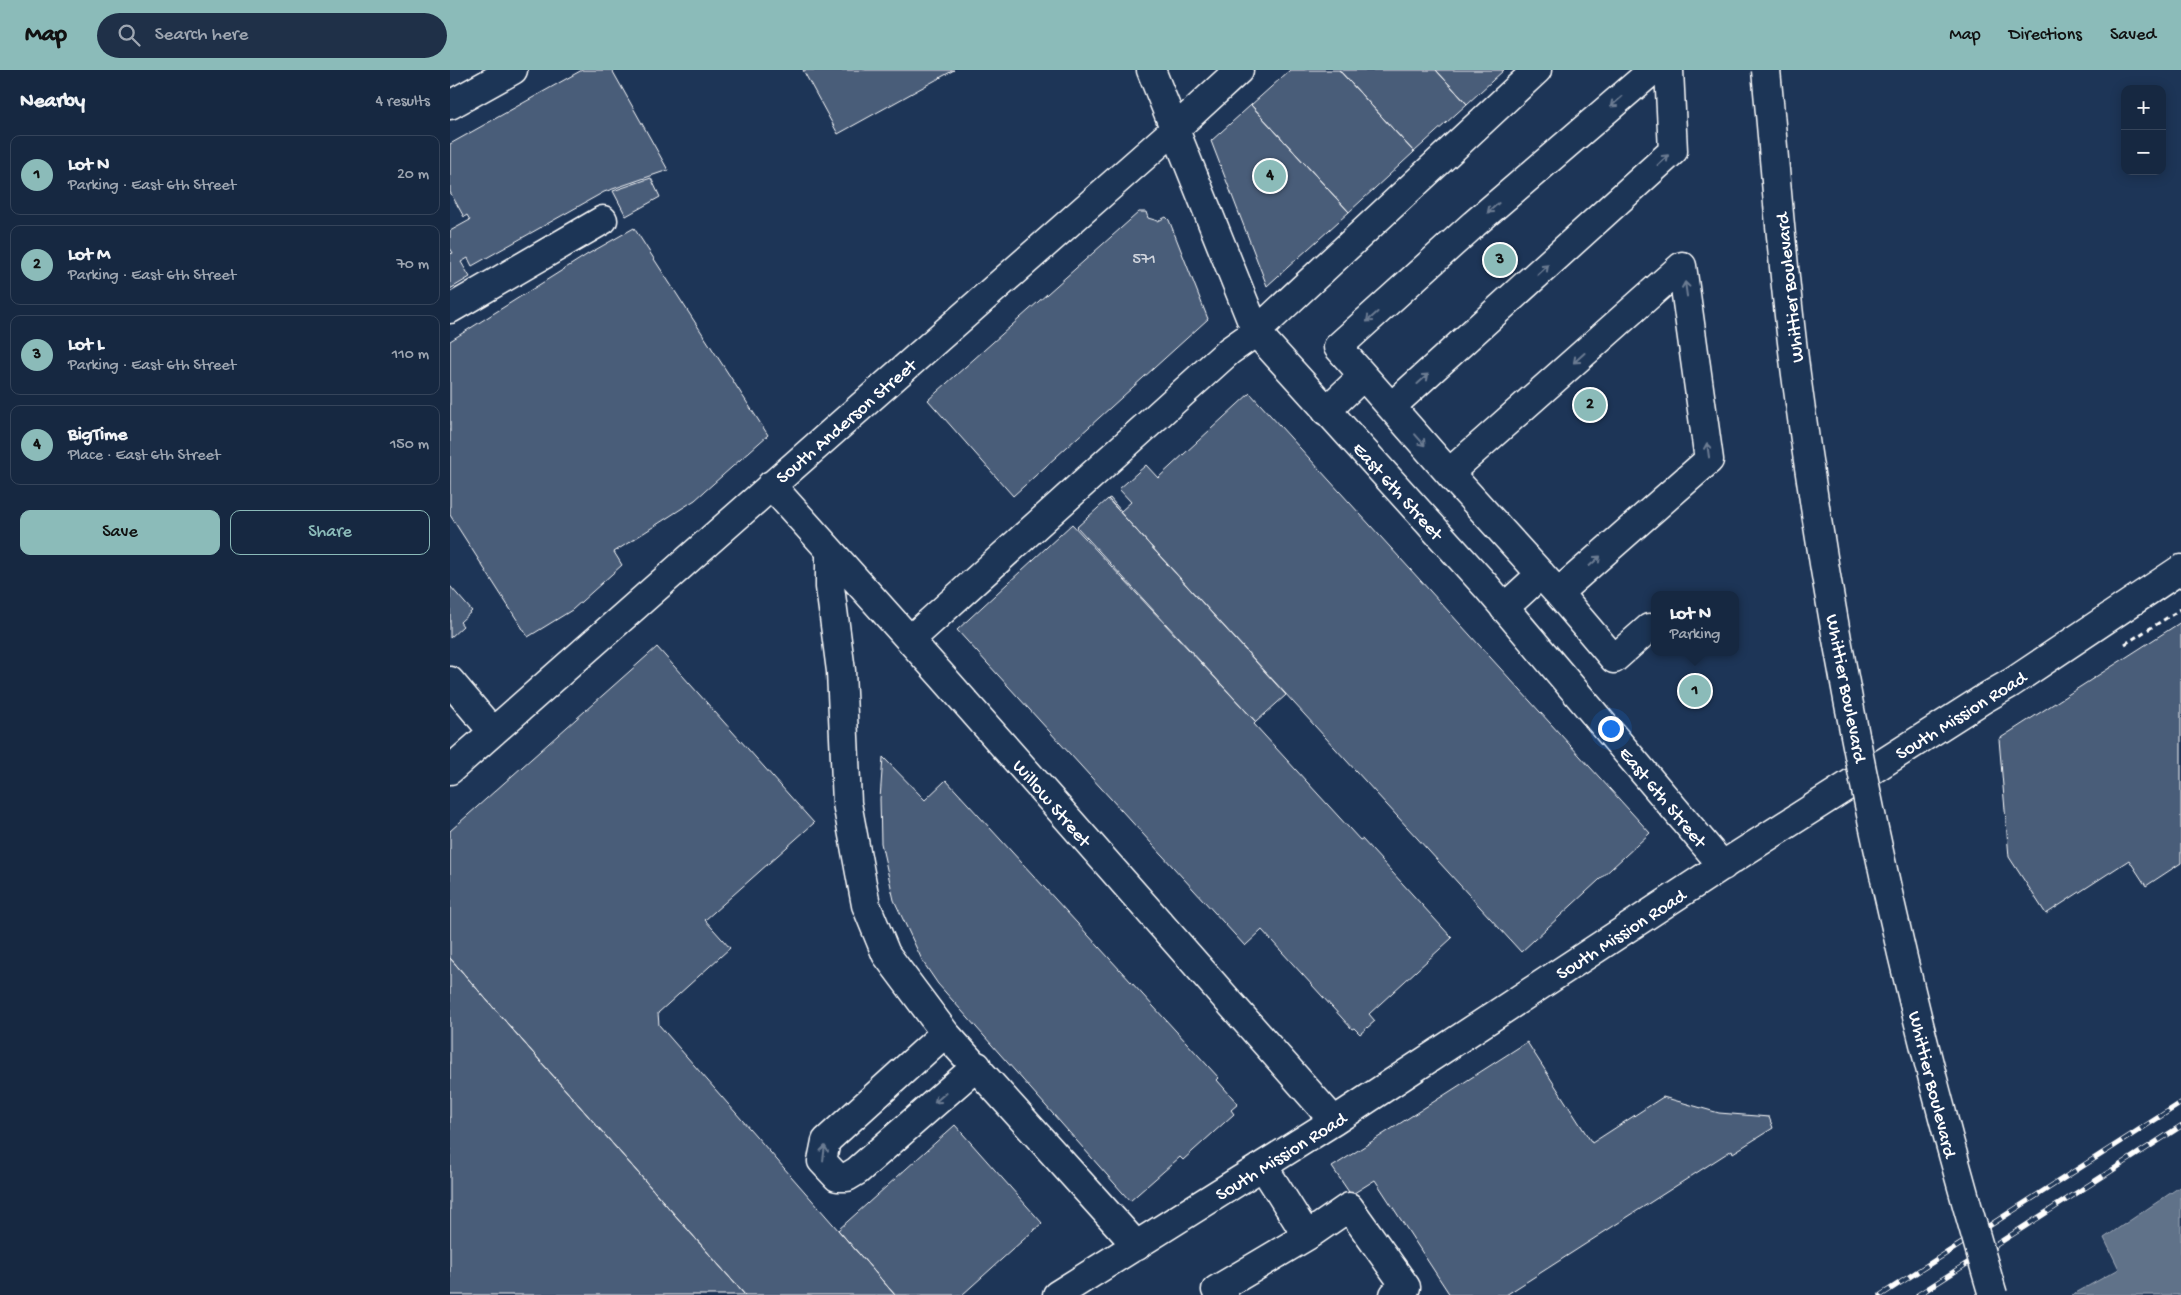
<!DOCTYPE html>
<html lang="en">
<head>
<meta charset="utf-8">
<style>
	body { margin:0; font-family:"Gochi Hand",sans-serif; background:#1f3048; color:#f1f3f6 }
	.controls { position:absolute; right:15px; top:15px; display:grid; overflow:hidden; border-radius:10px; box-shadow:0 2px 12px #0003 }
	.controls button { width:45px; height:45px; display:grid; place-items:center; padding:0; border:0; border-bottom:1px solid #35445a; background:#162841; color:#f1f3f6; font:25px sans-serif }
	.you { position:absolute; left:1160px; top:658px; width:18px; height:18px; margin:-12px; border:4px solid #fff; border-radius:50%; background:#1a73e8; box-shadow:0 0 0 8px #1a73e833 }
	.badge { display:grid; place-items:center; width:32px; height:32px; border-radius:50%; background:#8bbbb9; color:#111; font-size:16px; font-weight:700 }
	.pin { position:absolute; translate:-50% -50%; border:2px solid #fff; box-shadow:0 1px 5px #0006 }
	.popup { position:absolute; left:1201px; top:521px; width:88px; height:65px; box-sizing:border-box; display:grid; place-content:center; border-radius:10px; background:#162841; filter:drop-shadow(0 1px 4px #0005); font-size:16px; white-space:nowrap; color:#9ea6b1 }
	.popup b { font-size:19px; color:#f1f3f6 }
	.popup::after { content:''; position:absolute; left:50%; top:100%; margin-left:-10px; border:10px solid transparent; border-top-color:#162841 }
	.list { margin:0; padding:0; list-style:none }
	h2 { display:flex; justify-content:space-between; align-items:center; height:65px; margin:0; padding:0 20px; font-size:21px }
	h2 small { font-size:16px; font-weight:400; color:#9ea6b1 }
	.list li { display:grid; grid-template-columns:32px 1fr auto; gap:15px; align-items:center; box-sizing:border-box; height:80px; margin:0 10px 10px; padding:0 10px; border:1px solid #35445a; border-radius:10px }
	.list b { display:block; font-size:19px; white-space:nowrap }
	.list p { margin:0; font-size:16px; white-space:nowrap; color:#9ea6b1 }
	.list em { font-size:16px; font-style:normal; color:#9ea6b1 }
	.actions { display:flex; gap:10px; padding:15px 20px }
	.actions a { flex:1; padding:11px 0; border:1px solid #8bbbb9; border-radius:10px; text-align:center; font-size:18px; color:#8bbbb9 }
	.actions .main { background:#8bbbb9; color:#111 }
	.icon { flex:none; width:28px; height:28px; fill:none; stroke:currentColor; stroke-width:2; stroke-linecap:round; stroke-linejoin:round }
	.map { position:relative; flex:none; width:1731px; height:1225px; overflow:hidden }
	header { display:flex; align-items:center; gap:30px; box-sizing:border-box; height:70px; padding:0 25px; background:#8bbbb9; color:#111 }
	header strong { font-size:24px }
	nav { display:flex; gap:28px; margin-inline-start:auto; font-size:18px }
	.search { width:350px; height:45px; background:#1f3048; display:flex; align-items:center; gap:12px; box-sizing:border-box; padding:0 18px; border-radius:28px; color:#9ea6b1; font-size:19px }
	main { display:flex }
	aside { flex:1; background:#162841 }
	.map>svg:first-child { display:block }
	.water { fill:#617289; stroke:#a0aab8 }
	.building { fill:#4a5d79; stroke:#fff }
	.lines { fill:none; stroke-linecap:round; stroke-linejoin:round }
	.minor-casing { stroke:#fff; stroke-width:31 }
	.path { stroke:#fff; stroke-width:3; stroke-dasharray:5 4; stroke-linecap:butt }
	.minor { stroke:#1d3557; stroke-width:28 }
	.rail-casing { stroke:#fff; stroke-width:5.5 }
	.rail { stroke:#1d3557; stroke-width:4; stroke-dasharray:11; stroke-linecap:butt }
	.major-bridge-casing { stroke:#fff; stroke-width:31; stroke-linecap:butt }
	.major-bridge { stroke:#1d3557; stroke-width:28 }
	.oneway { stroke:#6c7c92 }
	.labels { text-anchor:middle; stroke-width:4.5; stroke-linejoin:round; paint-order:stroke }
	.number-label { font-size:16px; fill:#d2d6de }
	.street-label { font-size:19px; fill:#fff; stroke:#1d3557 }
</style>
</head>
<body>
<header>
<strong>Map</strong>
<div class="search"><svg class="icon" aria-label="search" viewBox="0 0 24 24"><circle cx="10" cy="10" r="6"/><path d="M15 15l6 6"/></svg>Search here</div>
<nav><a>Map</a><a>Directions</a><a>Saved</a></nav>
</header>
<main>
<aside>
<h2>Nearby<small>4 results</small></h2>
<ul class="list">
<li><span class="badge">1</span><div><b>Lot N</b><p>Parking · East 6th Street</p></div><em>20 m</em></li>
<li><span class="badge">2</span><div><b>Lot M</b><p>Parking · East 6th Street</p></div><em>70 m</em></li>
<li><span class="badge">3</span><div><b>Lot L</b><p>Parking · East 6th Street</p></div><em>110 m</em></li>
<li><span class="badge">4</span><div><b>BigTime</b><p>Place · East 6th Street</p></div><em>150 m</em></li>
</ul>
<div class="actions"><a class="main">Save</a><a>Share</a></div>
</aside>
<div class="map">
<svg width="1731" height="1225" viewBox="0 0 1731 1225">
	<rect width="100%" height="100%" fill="#1d3557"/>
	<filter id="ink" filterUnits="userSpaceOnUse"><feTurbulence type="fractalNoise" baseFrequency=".02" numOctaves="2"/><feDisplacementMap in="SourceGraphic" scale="10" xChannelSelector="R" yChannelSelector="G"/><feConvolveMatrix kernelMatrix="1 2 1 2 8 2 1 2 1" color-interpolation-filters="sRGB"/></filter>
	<g filter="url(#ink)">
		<path class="water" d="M1731,1116v109h-109l47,-26 -15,-31z"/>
		<path class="building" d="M132,0h30l56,100 -64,22 -132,74 -4,-8 -7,4 9,15 -20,12v-35l3,-1 -3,-5v-17l20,-11 -3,-5 -3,2 -14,-25v-48z
			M353,0h151l-116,64z
			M840,0h49l75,82 -65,60 -98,-107z
			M889,0h97l31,34 -53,48z
			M986,0h68l-37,34z
			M801,35l98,107 -82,74 -56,-145z
			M201,108l9,19 -34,19 -13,-25z
			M689,142h7l2,6 10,3 8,-4 3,3 39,99 -195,177 -85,-96z
			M184,158l134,207 -73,65 -81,52 8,13 -50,45 -44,27 -78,-122v-174l138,-87z
			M800,323l400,440 -129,119 -413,-453 2,-1 11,13 10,-9 -12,-13 27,-24 12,13z
			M658,429l178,196 -30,27 -179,-195z
			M622,454l184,198 -2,2 106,116 2,-1 90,99 -83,76 6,7 -15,13 -6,-6 -2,1 -90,-99 -17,16 -288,-316z
			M0,516l22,25 -12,11 3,4 -13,12z
			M1731,552v241l-35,23 -17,-26 -83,54 -37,-57 -10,-118z
			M207,577l157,176 -109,97 25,28 -72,65 1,12 236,270h-150l-295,-337v-127z
			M433,687l42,43 21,-20 273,298 -2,2 21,24 -7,6 3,4 -51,46 -3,-3 -50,44 -192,-217 -15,-22 -29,-62 -13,-57 -1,-44z
			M0,888l295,337h-295z
			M1077,972l65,101 71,-46 56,16 50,4 4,11 -40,25 -1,-3 -226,145h-56l-75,-115 -24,15 -19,-28z
			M505,1055l87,98 -80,72h-67l-57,-65z"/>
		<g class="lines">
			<defs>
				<path id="minor" d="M701,0l105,262 230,254 237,280
					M1203,0l-179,154 -136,123 53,60 282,-256 -4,-81
					M0,35l63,-35
					M0,239l153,-89
					M941,337l58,66
					M876,341l37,-35
					M321,415l172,192 391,444
					M380,483v34l11,84 6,132 19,102 20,49 59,79 192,213
					M1108,523l151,-133 -27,-194 -233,207 109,120 56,66 35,-31
					M1054,538l37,-34
					M460,570l319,-289 27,-19 281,-262
					M0,611l43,51
					M0,700l724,-640 65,-60
					M495,963l-119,108 -4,20 15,16h10l10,-6 120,-105
					M857,1166l42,-29 57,80 -12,8
					M607,1225l277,-174 397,-261 254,-162 26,-15 170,-114
					M774,1225l-8,-5 91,-54 -44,-70"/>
			</defs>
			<use href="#minor" class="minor-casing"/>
			<path class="path" d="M1675,574l56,-35"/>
			<use href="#minor" class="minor"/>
			<defs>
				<path id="rail" d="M1431,1225l300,-192
					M1468,1225l263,-169"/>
			</defs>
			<use href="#rail" class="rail-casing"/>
			<use href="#rail" class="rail"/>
			<defs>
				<path id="major-bridge" d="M1316,0c10,104 17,209 31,312 41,309 107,615 196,913"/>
			</defs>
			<use href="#major-bridge" class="major-bridge-casing"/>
			<use href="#major-bridge" class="major-bridge"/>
		</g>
		<defs><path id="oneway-shaft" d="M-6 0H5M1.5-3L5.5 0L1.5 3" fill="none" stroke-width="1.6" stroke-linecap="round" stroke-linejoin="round" transform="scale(1.25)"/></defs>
		<g class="oneway">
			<use href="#oneway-shaft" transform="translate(1166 32) rotate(139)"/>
			<use href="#oneway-shaft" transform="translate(1213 90) rotate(-43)"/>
			<use href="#oneway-shaft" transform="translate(1043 138) rotate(139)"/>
			<use href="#oneway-shaft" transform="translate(1093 200) rotate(-43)"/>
			<use href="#oneway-shaft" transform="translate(1236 219) rotate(-98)"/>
			<use href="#oneway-shaft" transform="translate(922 247) rotate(138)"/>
			<use href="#oneway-shaft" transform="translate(1129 288) rotate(138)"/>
			<use href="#oneway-shaft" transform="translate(973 309) rotate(-42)"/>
			<use href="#oneway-shaft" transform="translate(970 370) rotate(49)"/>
			<use href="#oneway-shaft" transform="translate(1258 380) rotate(-98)"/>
			<use href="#oneway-shaft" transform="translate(1145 491) rotate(-42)"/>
			<use href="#oneway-shaft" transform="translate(490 1028) rotate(139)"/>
			<use href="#oneway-shaft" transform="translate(374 1083) rotate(-83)"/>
		</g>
	</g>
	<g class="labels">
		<g class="number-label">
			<text x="694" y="193">571</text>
		</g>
		<g class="street-label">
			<text transform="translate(1338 218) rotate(-96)" y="7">Whittier Boulevard</text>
			<text transform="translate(395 350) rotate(-41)" y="7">South Anderson Street</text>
			<text transform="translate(949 420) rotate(48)" y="7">East 6th Street</text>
			<text transform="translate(1398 618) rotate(79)" y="7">Whittier Boulevard</text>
			<text transform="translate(1510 644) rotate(-32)" y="7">South Mission Road</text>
			<text transform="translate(1214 726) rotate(50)" y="7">East 6th Street</text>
			<text transform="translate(603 732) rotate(49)" y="7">Willow Street</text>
			<text transform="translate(1170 863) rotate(-33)" y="7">South Mission Road</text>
			<text transform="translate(1484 1014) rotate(76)" y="7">Whittier Boulevard</text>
			<text transform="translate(830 1085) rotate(-32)" y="7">South Mission Road</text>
		</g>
	</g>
</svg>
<div class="controls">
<button>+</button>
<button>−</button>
</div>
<div class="you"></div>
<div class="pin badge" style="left:1245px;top:621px">1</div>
<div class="popup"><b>Lot N</b>Parking</div>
<div class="pin badge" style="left:1140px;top:335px">2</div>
<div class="pin badge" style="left:1050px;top:190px">3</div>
<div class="pin badge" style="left:820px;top:106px">4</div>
</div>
</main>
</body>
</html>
